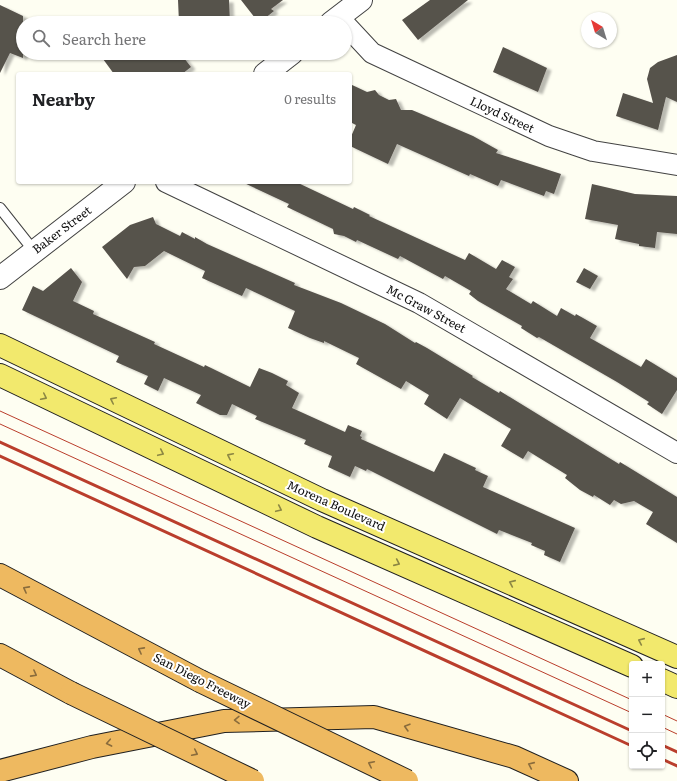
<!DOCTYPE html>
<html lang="en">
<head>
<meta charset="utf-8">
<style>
	body { margin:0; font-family:Literata,serif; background:#f6f6f6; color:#202124 }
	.controls { position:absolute; right:12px; bottom:12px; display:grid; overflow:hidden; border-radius:4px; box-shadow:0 1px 3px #0004 }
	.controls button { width:36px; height:36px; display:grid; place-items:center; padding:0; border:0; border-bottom:1px solid #e0e0e0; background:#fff; color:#202124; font:20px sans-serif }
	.compass { position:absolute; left:581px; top:12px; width:36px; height:36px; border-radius:50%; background:#fff; box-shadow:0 1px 3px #0004; rotate:322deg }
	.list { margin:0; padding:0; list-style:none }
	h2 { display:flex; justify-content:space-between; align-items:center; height:52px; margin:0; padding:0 16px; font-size:17px }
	h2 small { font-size:13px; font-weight:400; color:#757577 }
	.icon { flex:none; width:22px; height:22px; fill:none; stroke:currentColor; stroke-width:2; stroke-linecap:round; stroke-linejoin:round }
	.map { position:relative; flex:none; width:677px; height:781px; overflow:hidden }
	.search { position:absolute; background:#fff; box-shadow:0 1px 3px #0004; left:16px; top:16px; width:336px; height:44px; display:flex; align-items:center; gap:10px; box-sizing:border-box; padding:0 14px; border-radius:22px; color:#757577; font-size:15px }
	.panel { position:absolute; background:#fff; box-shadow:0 1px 3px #0004; left:16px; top:72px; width:336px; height:112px; border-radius:4px }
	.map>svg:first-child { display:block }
	.building { fill:#57524c; filter:url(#shadow) }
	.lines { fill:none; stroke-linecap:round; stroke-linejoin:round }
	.service-casing { stroke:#424242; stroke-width:12 }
	.minor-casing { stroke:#424242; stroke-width:22 }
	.tertiary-casing { stroke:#424242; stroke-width:24 }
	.primary-casing { stroke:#202020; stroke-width:24 }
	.motorway-casing { stroke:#202020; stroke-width:24 }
	.service { stroke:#fff; stroke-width:10 }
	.minor { stroke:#fff; stroke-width:20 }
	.tertiary { stroke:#fff; stroke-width:22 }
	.primary { stroke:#f2e96d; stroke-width:22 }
	.motorway { stroke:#eeb960; stroke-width:22 }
	.tram { stroke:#ba3e2c; stroke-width:1 }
	.rail { stroke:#ba3e2c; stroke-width:3 }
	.motorway-bridge-casing { stroke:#202020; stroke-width:24; stroke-linecap:butt }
	.motorway-bridge { stroke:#eeb960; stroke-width:22 }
	.oneway { stroke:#8c8743 }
	.oneway2 { stroke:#8a6c3c }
	.labels { text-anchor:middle; stroke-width:4; stroke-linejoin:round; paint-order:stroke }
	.street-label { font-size:12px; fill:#0f0f0f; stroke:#fff }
</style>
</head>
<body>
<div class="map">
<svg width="677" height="781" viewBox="0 0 677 781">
	<defs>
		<filter id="shadow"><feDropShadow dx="4.5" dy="2.5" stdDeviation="1" flood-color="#0004"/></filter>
	</defs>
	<rect width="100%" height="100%" fill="#fefef2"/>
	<path class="building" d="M178,0h51l1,23h-51z
		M241,0h42l-12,9 3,2 -15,12z
		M430,0h38l-50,40 -16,-20z
		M0,5l23,11v42l-13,-5 -10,20z
		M503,47l44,21 -9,24 -45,-20z
		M111,53h69l11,14 -9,7h-68l-11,-15z
		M677,55v47l-11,-5 -8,33 -42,-14 7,-23 30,10 -6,-24 3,-11 8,-6z
		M350,84l17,8 8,-2 4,5 10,5 7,-1 5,11h11l61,26 25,14 -2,3 65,21 -7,20 -8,-3 -2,5 -43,-16 -3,6 -28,-12 -1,2 -72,-32 -9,20 -38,-18v-7l6,-14 -6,-3z
		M242,182h54l57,27 1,-2 16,8 -1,1 96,44 4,-7 27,16 6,-9 13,7 -6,10 4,2 -7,10 25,15 2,-3 24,15 4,-8 14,8 1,-2 21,12 -7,12 51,29 5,-8 31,19v12l-15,24 -15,-10 2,-2 -32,-20 -78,-45 -2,1 -16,-10 1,-2 -44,-25 -9,-7 2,-3 -26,-15 -2,3 -43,-23 -2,3 -41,-19 -1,2 -12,-6 -10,-2 -1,-5 -46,-22 2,-3z
		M592,184l43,10 42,2v38l-20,-2 -2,16 -16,-2v-2l-24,-5 3,-14 -33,-6z
		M153,217l3,7 24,12 2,-4 13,7v-2l12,7 88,39 -1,2 47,18 44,21 30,19 1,-1 11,6 46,28 -1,1 27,16 1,-2 119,73 1,-2 31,19 26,16v46l-31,-19 7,-12 -19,-11 -13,3 -7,-4 -4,5 -16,-10 -1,2 -13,-7 -15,-12 2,-3 -39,-24 -5,8 -22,-13 10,-17 -51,-31 -13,21 -23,-15 5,-9 -23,-14 -5,8 -45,-25 3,-6 -35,-17v2l-14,-5 -22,-10 7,-17 -49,-23 -4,8 -40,-18 3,-7 -41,-20 -19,15 -11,1 -7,12 -25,-32 28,-22z
		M71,268l11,14 -9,19 21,10 -1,3 62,28 -1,2 50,23 1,-2 45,22 9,-19 13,5 16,8 -2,4 13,8 -7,15 53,24 3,-7 14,6 -2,5 2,1 -1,2 73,33 10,-19 32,15 -1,2 13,6 -5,11 92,41 -15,34 -16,-7 1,-4 -14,-6 1,-2 -33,-13 -2,4 -130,-65 -1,2 -11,-5 -5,11 -22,-10 4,-11 -28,-12 2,-4 -51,-21 2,-3 -25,-12 -5,11h-7l-24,-12 5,-8 -37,-17 -6,13 -14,-7 4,-8 -32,-14 3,-6 -97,-46 11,-24 10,5z
		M584,268l14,8 -8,13 -14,-7z"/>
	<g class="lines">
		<defs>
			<path id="service" d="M0,208l34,43"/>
			<path id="minor" d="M345,24l27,29 177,83 44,15 84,14
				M166,182l253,121 258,150"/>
			<path id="tertiary" d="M331,23l30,-23
				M265,74l27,-21
				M0,278l124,-96"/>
			<path id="primary" d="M0,345l322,155 355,157
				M0,375l317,152 315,139
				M662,680l15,7"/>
			<path id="motorway" d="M0,575l200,106
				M0,655l71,38
				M0,771l92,-24 132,-26 150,-4 140,40 53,24"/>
		</defs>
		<use href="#service" class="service-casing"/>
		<use href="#minor" class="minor-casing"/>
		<use href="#tertiary" class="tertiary-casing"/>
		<use href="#primary" class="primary-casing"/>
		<use href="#motorway" class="motorway-casing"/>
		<use href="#service" class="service"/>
		<use href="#minor" class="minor"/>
		<use href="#tertiary" class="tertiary"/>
		<use href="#primary" class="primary"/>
		<use href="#motorway" class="motorway"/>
		<path class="tram" d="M0,411l632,289
			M0,424l632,289
			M662,714l15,7
			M662,727l15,7"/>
		<path class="rail" d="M0,442l632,289
			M0,456l632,290
			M662,745l15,7
			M662,759l15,7"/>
		<defs>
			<path id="motorway-bridge" d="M200,681l207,100
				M71,693l182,88"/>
		</defs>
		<use href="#motorway-bridge" class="motorway-bridge-casing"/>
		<use href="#motorway-bridge" class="motorway-bridge"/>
	</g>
	<defs><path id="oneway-chevron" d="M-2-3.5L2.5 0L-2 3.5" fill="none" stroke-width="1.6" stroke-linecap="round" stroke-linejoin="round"/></defs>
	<g class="oneway">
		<use href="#oneway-chevron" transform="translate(44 397) rotate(26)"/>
		<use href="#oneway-chevron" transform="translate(113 400) rotate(-154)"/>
		<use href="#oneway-chevron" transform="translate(161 453) rotate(25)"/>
		<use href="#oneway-chevron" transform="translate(230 456) rotate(-154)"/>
		<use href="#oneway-chevron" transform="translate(279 509) rotate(25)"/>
		<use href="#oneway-chevron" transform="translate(397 563) rotate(24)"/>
		<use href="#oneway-chevron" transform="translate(512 583) rotate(-156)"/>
		<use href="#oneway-chevron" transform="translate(641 641) rotate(-156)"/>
	</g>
	<g class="oneway2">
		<use href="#oneway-chevron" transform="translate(26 589) rotate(-152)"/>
		<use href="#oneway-chevron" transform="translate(141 650) rotate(-152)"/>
		<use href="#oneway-chevron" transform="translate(34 674) rotate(28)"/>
		<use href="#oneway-chevron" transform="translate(237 720) rotate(179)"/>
		<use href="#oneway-chevron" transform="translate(407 727) rotate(-164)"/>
		<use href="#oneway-chevron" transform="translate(109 743) rotate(169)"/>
		<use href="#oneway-chevron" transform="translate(195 753) rotate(26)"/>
		<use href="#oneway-chevron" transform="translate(371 764) rotate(-154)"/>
		<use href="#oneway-chevron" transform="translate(531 765) rotate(-156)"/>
	</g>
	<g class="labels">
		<g class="street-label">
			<text transform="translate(502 115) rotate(25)" y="4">Lloyd Street</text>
			<text transform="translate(62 230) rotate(-37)" y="4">Baker Street</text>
			<text transform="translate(426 309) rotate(28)" y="4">Mc Graw Street</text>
			<text transform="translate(336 506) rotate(24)" y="4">Morena Boulevard</text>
			<text transform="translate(202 681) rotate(27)" y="4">San Diego Freeway</text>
		</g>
	</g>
</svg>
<div class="controls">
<button>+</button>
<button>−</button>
<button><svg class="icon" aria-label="locate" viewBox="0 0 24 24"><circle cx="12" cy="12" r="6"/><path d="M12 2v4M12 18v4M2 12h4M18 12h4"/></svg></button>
</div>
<svg class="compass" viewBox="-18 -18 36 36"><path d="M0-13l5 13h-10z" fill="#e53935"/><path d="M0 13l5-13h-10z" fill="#757577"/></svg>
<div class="search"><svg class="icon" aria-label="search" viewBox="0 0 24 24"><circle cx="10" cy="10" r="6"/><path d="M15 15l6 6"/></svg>Search here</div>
<section class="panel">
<h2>Nearby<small>0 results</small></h2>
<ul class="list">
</ul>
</section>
</div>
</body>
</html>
